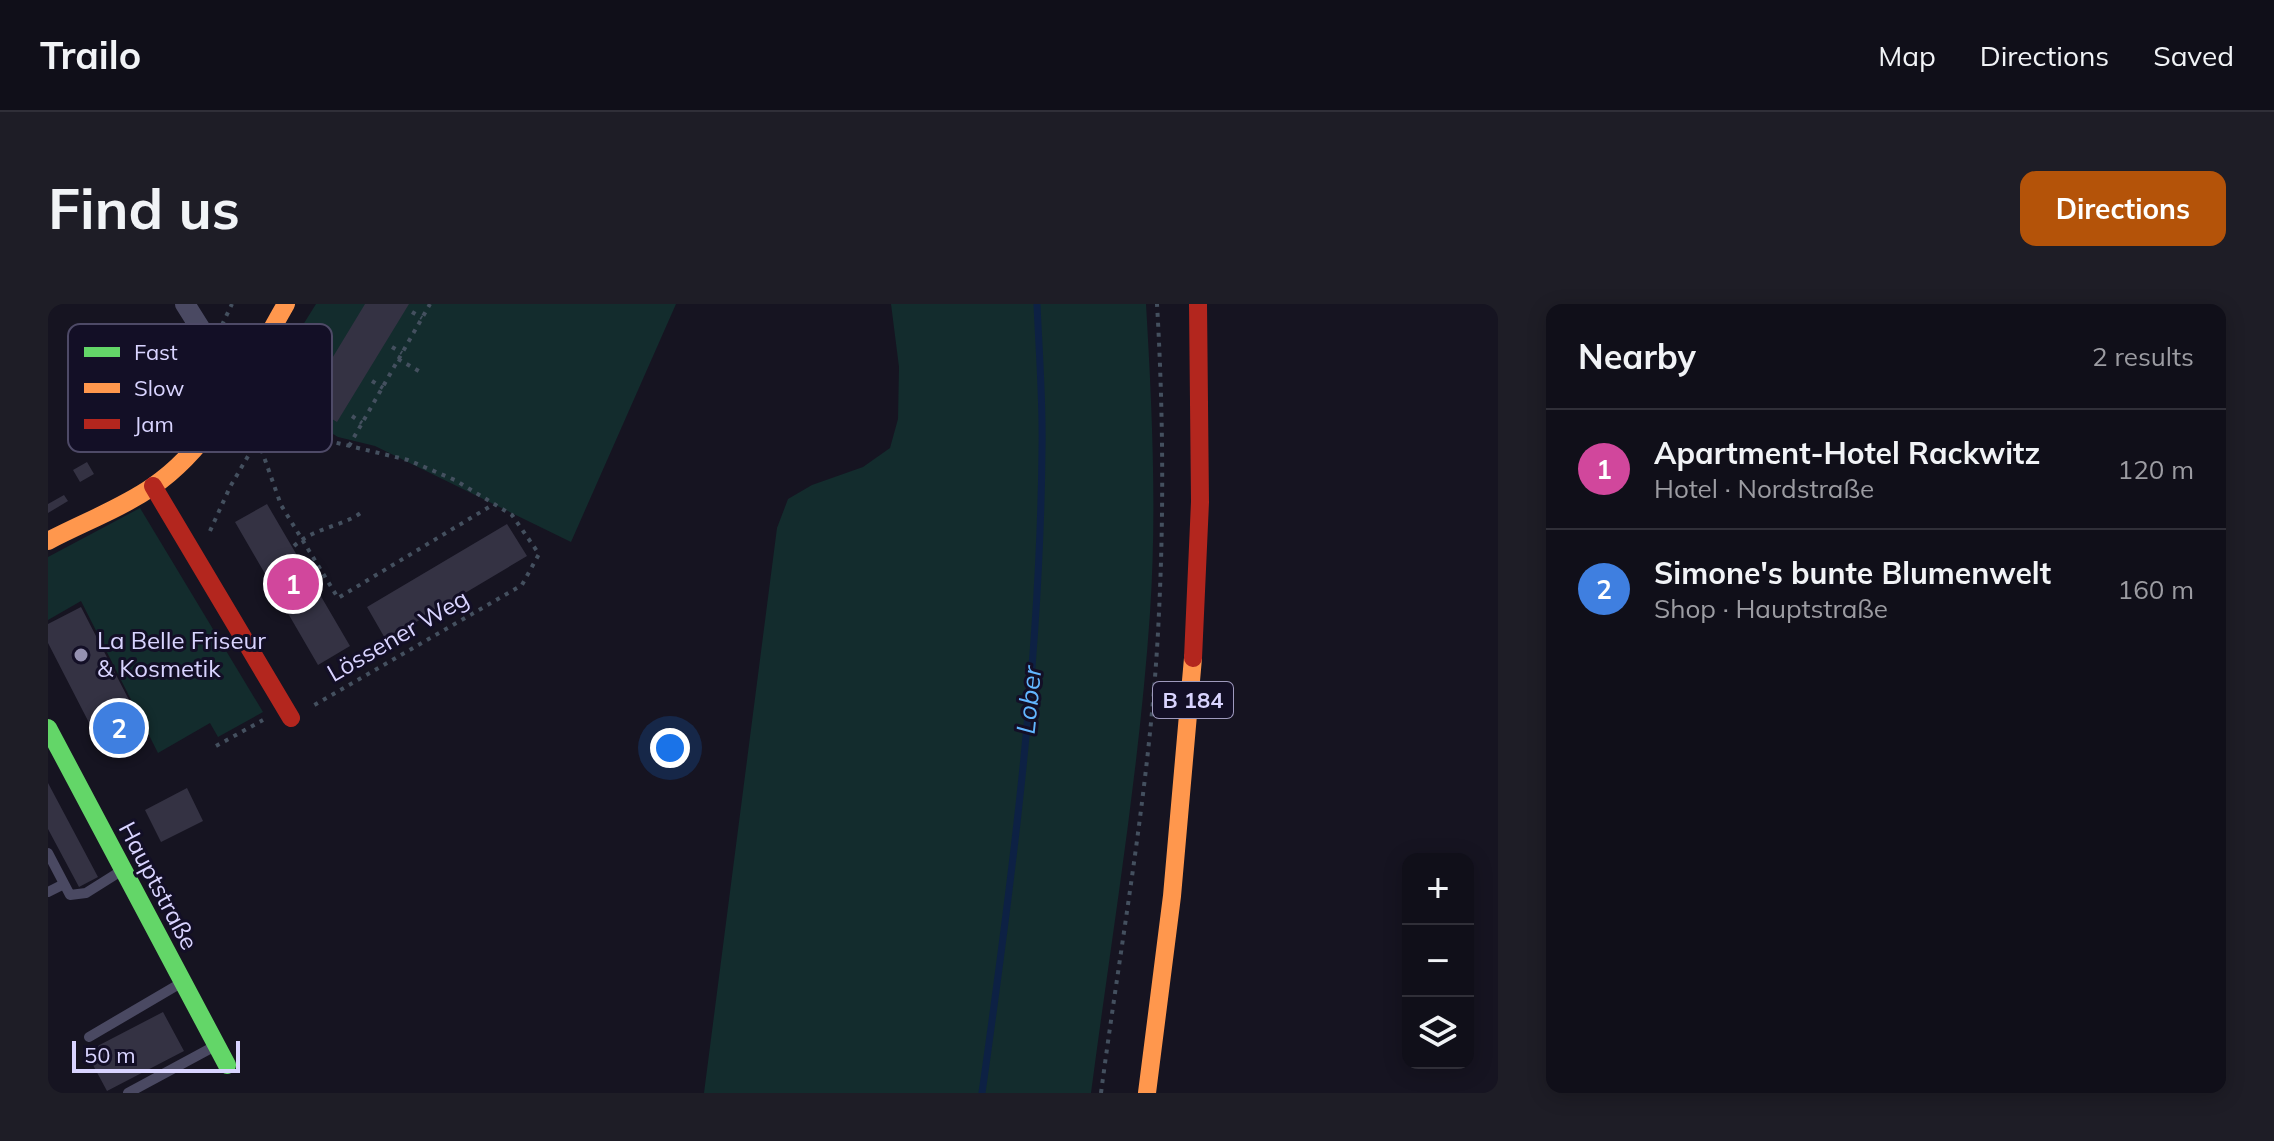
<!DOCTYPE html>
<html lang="en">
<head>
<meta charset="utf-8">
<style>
	body { margin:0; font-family:Mulish,sans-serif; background:#1e1d26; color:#f1f3f6 }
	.controls { position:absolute; right:24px; bottom:24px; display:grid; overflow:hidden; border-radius:16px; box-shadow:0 4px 20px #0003 }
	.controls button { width:72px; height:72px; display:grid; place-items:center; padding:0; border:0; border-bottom:2px solid #302f38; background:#100f19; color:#f1f3f6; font:40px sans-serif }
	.scale { position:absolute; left:24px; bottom:20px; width:168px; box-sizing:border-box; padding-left:8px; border:4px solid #d9d4ff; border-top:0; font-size:22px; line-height:28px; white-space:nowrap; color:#d9d4ff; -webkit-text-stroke:6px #130f26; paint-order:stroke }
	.you { position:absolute; left:622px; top:444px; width:28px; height:28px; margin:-20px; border:6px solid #fff; border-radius:50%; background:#1a73e8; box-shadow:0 0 0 12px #1a73e833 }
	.badge { display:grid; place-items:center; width:52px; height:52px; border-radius:50%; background:#b45309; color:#fff; font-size:26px; font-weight:700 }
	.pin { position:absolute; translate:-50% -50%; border:4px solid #fff; box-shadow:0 2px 8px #0006 }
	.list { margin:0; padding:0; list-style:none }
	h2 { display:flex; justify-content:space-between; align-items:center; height:104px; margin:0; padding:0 32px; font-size:34px }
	h2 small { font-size:26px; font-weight:400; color:#9c9ca2 }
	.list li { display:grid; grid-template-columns:52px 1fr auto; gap:24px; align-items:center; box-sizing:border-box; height:120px; padding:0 32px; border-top:2px solid #302f38 }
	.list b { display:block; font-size:30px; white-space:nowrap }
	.list p { margin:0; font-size:26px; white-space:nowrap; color:#9c9ca2 }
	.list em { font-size:26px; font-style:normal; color:#9c9ca2 }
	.icon { flex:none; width:44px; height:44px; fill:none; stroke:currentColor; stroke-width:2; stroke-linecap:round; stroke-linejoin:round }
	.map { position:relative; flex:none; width:1450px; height:789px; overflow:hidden; border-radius:16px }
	header { display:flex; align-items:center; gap:48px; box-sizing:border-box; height:112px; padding:0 40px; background:#100f19; border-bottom:2px solid #302f38 }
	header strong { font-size:38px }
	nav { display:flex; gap:44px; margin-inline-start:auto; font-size:28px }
	.intro { display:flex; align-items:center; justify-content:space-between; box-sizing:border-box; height:192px; padding:0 48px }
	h1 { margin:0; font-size:56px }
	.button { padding:20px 36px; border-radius:16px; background:#b45309; color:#fff; font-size:28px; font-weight:700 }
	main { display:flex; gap:48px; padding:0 48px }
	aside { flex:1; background:#100f19; border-radius:16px; box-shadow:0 4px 20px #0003 }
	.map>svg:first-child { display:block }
	.green { fill:#132c2d }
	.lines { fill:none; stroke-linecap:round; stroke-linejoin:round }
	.stream { stroke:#0d2144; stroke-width:7 }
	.building { fill:#343243 }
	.path { stroke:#44505f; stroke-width:4; stroke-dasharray:4 6; stroke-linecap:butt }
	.lane { stroke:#4a4962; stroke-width:10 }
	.street { stroke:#4a4962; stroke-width:20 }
	.fast { stroke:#63d668; stroke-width:18 }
	.slow { stroke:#ff974d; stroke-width:18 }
	.jam { stroke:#b3261e; stroke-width:18 }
	.poi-dot { fill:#9591b1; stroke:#130f26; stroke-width:3 }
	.labels { text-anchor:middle; stroke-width:6; stroke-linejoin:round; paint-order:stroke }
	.shield { fill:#130f26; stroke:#9e99be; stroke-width:2 }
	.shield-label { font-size:22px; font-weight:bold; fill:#d9d4ff }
	.street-label { font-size:24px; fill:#d9d4ff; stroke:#130f26 }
	.poi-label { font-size:24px; fill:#d9d4ff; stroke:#130f26; text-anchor:start }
	.water-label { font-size:26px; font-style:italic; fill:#62b6ff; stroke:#130f26 }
	.key { fill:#130f26; stroke:#4e4a67; stroke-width:2 }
	.key-label { font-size:22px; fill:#d9d4ff }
</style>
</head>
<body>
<header>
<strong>Trailo</strong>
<nav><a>Map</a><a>Directions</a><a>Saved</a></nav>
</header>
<div class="intro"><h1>Find us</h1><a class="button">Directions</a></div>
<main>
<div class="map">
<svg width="1450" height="789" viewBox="0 0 1450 789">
	<rect width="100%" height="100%" fill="#161421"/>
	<path class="green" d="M268,0h360l-105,238 -196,-96 -37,-9 -88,-52 38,-55 8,6z
		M843,0h255c6,102 11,207 4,309 -11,161 -38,320 -59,480h-387l73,-565 11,-29 24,-14 51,-18 27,-19 8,-29 1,-52z
		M92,204l123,204 -45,25 -8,-14 -52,30 -77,-152 -33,19v-63z"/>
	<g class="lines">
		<path class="stream" d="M934,789c30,-213 58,-428 60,-644 1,-48 -3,-97 -5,-145"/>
	</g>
	<path class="building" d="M317,0h44l-72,118 -32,-19z
		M39,158l7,12 -14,8 -7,-12z
		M16,191l4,6 -20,12v-9z
		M219,200l83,142 -32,19 -83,-143z
		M459,220l20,32 -141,84 -19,-33z
		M33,303l62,120 -41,21 -54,-105v-19z
		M0,479l50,94 -19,10 -31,-58z
		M139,484l16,33 -42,21 -16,-32z
		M115,708l21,39 -77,40 -21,-39z"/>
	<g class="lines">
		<path class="path" d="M364,8l10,6
			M174,21l10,-21
			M344,43l10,6
			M350,55l24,14
			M324,77l11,7
			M304,112l10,7
			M210,136l23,65 57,93 156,-94
			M301,142l81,-142
			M162,227l20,-44 46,-79 53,33 79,19 47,20 57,35 27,39 -17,31 -211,122
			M246,242c21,-19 48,-19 68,-34
			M168,442l47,-26
			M1053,789c21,-160 51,-319 58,-481 5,-102 4,-206 -2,-308"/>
		<path class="lane" d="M0,549l22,42 16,-2 35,-22
			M0,588l16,-8
			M41,733l92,-54
			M80,789l87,-47"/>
		<path class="street" d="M137,0l51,81"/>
		<path class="fast" d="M0,424l179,337"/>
		<path class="slow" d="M0,237c34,-18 72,-32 104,-54 63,-43 97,-119 134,-183
			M1099,789l25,-197 21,-238"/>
		<path class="jam" d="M105,182l138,232
			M1145,354l7,-156 -2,-198"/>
	</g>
	<circle class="poi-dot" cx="33" cy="351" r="8"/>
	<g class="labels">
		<rect class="shield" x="1105" y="378" width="80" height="36" rx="6"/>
		<g class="shield-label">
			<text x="1145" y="404">B 184</text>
		</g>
		<g class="street-label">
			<text transform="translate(350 332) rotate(-30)" y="8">Lössener Weg</text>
			<text transform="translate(110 582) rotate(62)" y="8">Hauptstraße</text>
		</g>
		<g class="poi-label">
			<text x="49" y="345">La Belle Friseur<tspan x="49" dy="28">&amp; Kosmetik</tspan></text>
		</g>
		<g class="water-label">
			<text transform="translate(981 396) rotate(-84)" y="9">Lober</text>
		</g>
	</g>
	<rect x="20" y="20" width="264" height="128" rx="12" class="key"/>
	<rect x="36" y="43" width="36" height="10" fill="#63d668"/>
	<rect x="36" y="79" width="36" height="10" fill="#ff974d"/>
	<rect x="36" y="115" width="36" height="10" fill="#b3261e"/>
	<g class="key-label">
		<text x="86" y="56">Fast</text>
		<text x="86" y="92">Slow</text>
		<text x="86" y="128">Jam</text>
	</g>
</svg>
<div class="controls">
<button>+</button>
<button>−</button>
<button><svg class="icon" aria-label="layers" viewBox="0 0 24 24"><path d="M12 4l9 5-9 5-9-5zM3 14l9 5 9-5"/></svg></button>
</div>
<div class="scale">50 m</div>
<div class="you"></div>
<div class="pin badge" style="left:245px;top:280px;background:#d1479c">1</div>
<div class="pin badge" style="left:71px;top:424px;background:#3f7fe0">2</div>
</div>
<aside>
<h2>Nearby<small>2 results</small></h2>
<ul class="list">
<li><span class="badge" style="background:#d1479c">1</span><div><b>Apartment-Hotel Rackwitz</b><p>Hotel · Nordstraße</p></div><em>120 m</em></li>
<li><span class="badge" style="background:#3f7fe0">2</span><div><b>Simone's bunte Blumenwelt</b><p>Shop · Hauptstraße</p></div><em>160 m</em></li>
</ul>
</aside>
</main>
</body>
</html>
